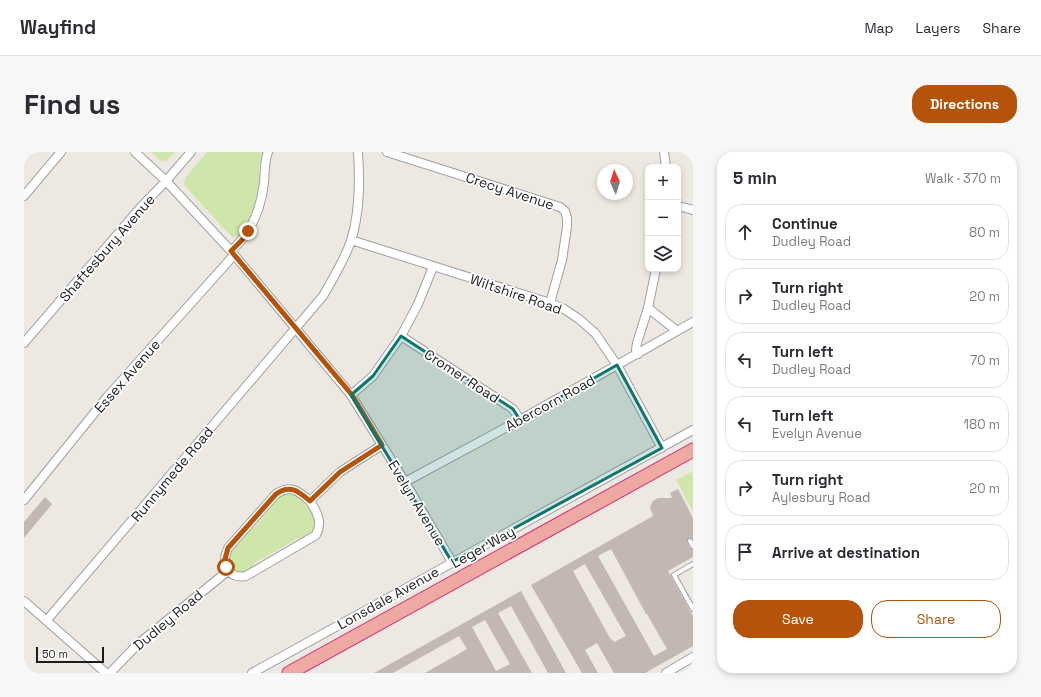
<!DOCTYPE html>
<html lang="en">
<head>
<meta charset="utf-8">
<style>
	body { margin:0; font-family:"Space Grotesk",sans-serif; background:#f7f7f7; color:#2b2b33 }
	.controls { position:absolute; right:12px; top:12px; display:grid; overflow:hidden; border-radius:8px; box-shadow:0 2px 6px #0003 }
	.controls button { width:36px; height:36px; display:grid; place-items:center; padding:0; border:0; border-bottom:1px solid #e1e1e2; background:#fff; color:#2b2b33; font:20px sans-serif }
	.compass { position:absolute; left:573px; top:12px; width:36px; height:36px; border-radius:50%; background:#fff; box-shadow:0 2px 6px #0003; rotate:356deg }
	.scale { position:absolute; left:12px; bottom:10px; width:68px; box-sizing:border-box; padding-left:4px; border:2px solid #1c1c1c; border-top:0; font-size:11px; line-height:14px; white-space:nowrap; color:#1c1c1c; -webkit-text-stroke:3px #fff; paint-order:stroke }
	.stop { position:absolute; width:12px; height:12px; margin:-9px; border:3px solid #b45309; border-radius:50%; background:#fff }
	.stop.end { background:#b45309; border-color:#fff; box-shadow:0 1px 4px #0008 }
	.list { margin:0; padding:0; list-style:none }
	h2 { display:flex; justify-content:space-between; align-items:center; height:52px; margin:0; padding:0 16px; font-size:17px }
	h2 small { font-size:13px; font-weight:400; color:#7c7c81 }
	.list li { display:grid; grid-template-columns:26px 1fr auto; gap:12px; align-items:center; box-sizing:border-box; height:56px; margin:0 8px 8px; padding:0 8px; border:1px solid #e1e1e2; border-radius:16px }
	.list b { display:block; font-size:15px; white-space:nowrap }
	.list p { margin:0; font-size:13px; white-space:nowrap; color:#7c7c81 }
	.list em { font-size:13px; font-style:normal; color:#7c7c81 }
	.actions { display:flex; gap:8px; padding:12px 16px }
	.actions a { flex:1; padding:9px 0; border:1px solid #b45309; border-radius:16px; text-align:center; font-size:14px; color:#b45309 }
	.actions .main { background:#b45309; color:#fff }
	.icon { flex:none; width:22px; height:22px; fill:none; stroke:currentColor; stroke-width:2; stroke-linecap:round; stroke-linejoin:round }
	.map { position:relative; flex:none; width:669px; height:521px; overflow:hidden; border-radius:16px }
	header { display:flex; align-items:center; gap:24px; box-sizing:border-box; height:56px; padding:0 20px; background:#fff; border-bottom:1px solid #e1e1e2 }
	header strong { font-size:19px }
	nav { display:flex; gap:22px; margin-inline-start:auto; font-size:14px }
	.intro { display:flex; align-items:center; justify-content:space-between; box-sizing:border-box; height:96px; padding:0 24px }
	h1 { margin:0; font-size:28px }
	.button { padding:10px 18px; border-radius:16px; background:#b45309; color:#fff; font-size:14px; font-weight:700 }
	main { display:flex; gap:24px; padding:0 24px }
	aside { flex:1; background:#fff; border-radius:16px; box-shadow:0 2px 6px #0003 }
	.map>svg:first-child { display:block }
	.grass { fill:#cee6a9 }
	.building { fill:#c2b7b2; fill-rule:evenodd }
	.lines { fill:none; stroke-linecap:round; stroke-linejoin:round }
	.service-casing { stroke:#a0a0a0; stroke-width:6 }
	.minor-casing { stroke:#a0a0a0; stroke-width:10 }
	.trunk-casing { stroke:#d12a77; stroke-width:15 }
	.service { stroke:#fff; stroke-width:4 }
	.minor { stroke:#fff; stroke-width:8 }
	.trunk { stroke:#eea9a2; stroke-width:13 }
	.route { stroke:#b45309; stroke-width:5 }
	.marked { fill:#0f766e; fill-opacity:0.2; stroke:#0f766e; stroke-width:3; stroke-linejoin:round }
	.labels { text-anchor:middle; stroke-width:3.5; stroke-linejoin:round; paint-order:stroke }
	.street-label { font-size:14px; fill:#1c1c1c; stroke:#fff }
</style>
</head>
<body>
<header>
<strong>Wayfind</strong>
<nav><a>Map</a><a>Layers</a><a>Share</a></nav>
</header>
<div class="intro"><h1>Find us</h1><a class="button">Directions</a></div>
<main>
<div class="map">
<svg width="669" height="521" viewBox="0 0 669 521">
	<rect width="100%" height="100%" fill="#ede8e2"/>
	<path class="grass" d="M127,0h24l-9,9h-5z
		M183,0h56c-7,15 -2,32 -5,47 -3,14 -10,26 -18,37l-7,2 -49,-53 1,-7z
		M669,319v40l-17,-31z
		M263,341c3,1 6,1 9,2 7,4 22,23 20,31 -1,7 -7,10 -13,13l-5,-1 -43,25 -3,5c-12,6 -16,6 -23,-6l1,-10 21,-23 4,-2 17,-20 2,-6 6,-5z"/>
	<path class="building" d="M654,337l15,29v21l-3,-1 -3,3 3,7 3,1v8l-25,14 25,45v30l-48,27h-31l-17,-30 -12,7 13,23h-16l-51,-88 122,-69 -3,-9 3,-6 5,-3h14l-2,-5zM587,397l35,65h1l20,35 -13,7 -56,-100zM561,412l41,72 -12,6 -2,-3 -1,1 -38,-69z
		M21,345l7,7 -28,34v-16z
		M497,439l45,82h-18l-37,-67 -13,7 34,60h-107l42,-24 -8,-13 -66,37h-19zM461,468l25,44 -14,7 -24,-44z"/>
	<g class="lines">
		<defs>
			<path id="service" d="M666,389l3,5
				M669,412l-19,11 19,34"/>
			<path id="minor" d="M111,0l31,29 65,70 120,144 54,87 47,80
				M363,0l173,55 5,4 2,7v9l-5,33 -12,43
				M640,0l2,15
				M0,44l37,-44
				M654,54l15,4
				M327,88l199,63 14,6 15,10 16,14 22,32 45,83
				M207,99c20,-18 30,-42 33,-68 1,-11 0,-21 4,-31
				M624,156l29,23
				M377,184l112,73 7,11
				M0,191l116,-135 26,-27 25,-29
				M614,202l-2,-4 1,-7 11,-35 8,-39
				M327,243l22,-19 28,-40 17,-32 15,-37
				M381,330l115,-62 173,-98
				M0,348l84,-104 126,-141
				M286,349c-12,-10 -19,-17 -34,-7l-48,54c-7,14 0,32 18,28l70,-41c7,-13 1,-23 -6,-34l30,-29 42,-27
				M0,449l82,72
				M23,468l276,-324c10,-18 21,-35 28,-55 9,-29 9,-59 7,-89
				M86,521l27,-28 92,-75
				M228,521l441,-243
				M642,521l27,-16"/>
			<path id="trunk" d="M265,521l404,-223"/>
		</defs>
		<use href="#service" class="service-casing"/>
		<use href="#minor" class="minor-casing"/>
		<use href="#trunk" class="trunk-casing"/>
		<use href="#service" class="service"/>
		<use href="#minor" class="minor"/>
		<use href="#trunk" class="trunk"/>
	</g>
	<g class="lines">
		<path class="route" d="M202,415l-1,-8 3,-11 48,-54c14,-10 22,-3 34,7l30,-29 42,-27 -30,-50 -121,-144 12,-12 5,-8"/>
	</g>
	<path class="marked" d="M377,184l112,73 7,11 97,-55 45,83 -210,114 -101,-167 22,-19z"/>
	<g class="labels">
		<g class="street-label">
			<text transform="translate(486 39) rotate(18)" y="5">Crecy Avenue</text>
			<text transform="translate(83 96) rotate(-49)" y="5">Shaftesbury Avenue</text>
			<text transform="translate(492 142) rotate(19)" y="5">Wiltshire Road</text>
			<text transform="translate(103 224) rotate(-49)" y="5">Essex Avenue</text>
			<text transform="translate(438 224) rotate(33)" y="5">Cromer Road</text>
			<text transform="translate(526 251) rotate(-29)" y="5">Abercorn Road</text>
			<text transform="translate(148 322) rotate(-50)" y="5">Runnymede Road</text>
			<text transform="translate(393 351) rotate(59)" y="5">Evelyn Avenue</text>
			<text transform="translate(459 395) rotate(-29)" y="5">Leger Way</text>
			<text transform="translate(364 446) rotate(-29)" y="5">Lonsdale Avenue</text>
			<text transform="translate(144 468) rotate(-40)" y="5">Dudley Road</text>
		</g>
	</g>
</svg>
<div class="controls">
<button>+</button>
<button>−</button>
<button><svg class="icon" aria-label="layers" viewBox="0 0 24 24"><path d="M12 4l9 5-9 5-9-5zM3 14l9 5 9-5"/></svg></button>
</div>
<svg class="compass" viewBox="-18 -18 36 36"><path d="M0-13l5 13h-10z" fill="#e53935"/><path d="M0 13l5-13h-10z" fill="#7c7c81"/></svg>
<div class="scale">50 m</div>
<div class="stop" style="left:202px;top:415px"></div>
<div class="stop end" style="left:224px;top:79px"></div>
</div>
<aside>
<h2>5 min<small>Walk · 370 m</small></h2>
<ul class="list">
<li><svg class="icon" aria-label="ahead" viewBox="0 0 24 24"><path d="M12 20V5M6 11l6-6 6 6"/></svg><div><b>Continue</b><p>Dudley Road</p></div><em>80 m</em></li>
<li><svg class="icon" aria-label="right" viewBox="0 0 24 24"><path d="M7 20v-9h11M14 6l5 5-5 5"/></svg><div><b>Turn right</b><p>Dudley Road</p></div><em>20 m</em></li>
<li><svg class="icon" aria-label="left" viewBox="0 0 24 24"><path d="M17 20v-9H6M10 6l-5 5 5 5"/></svg><div><b>Turn left</b><p>Dudley Road</p></div><em>70 m</em></li>
<li><svg class="icon" aria-label="left" viewBox="0 0 24 24"><path d="M17 20v-9H6M10 6l-5 5 5 5"/></svg><div><b>Turn left</b><p>Evelyn Avenue</p></div><em>180 m</em></li>
<li><svg class="icon" aria-label="right" viewBox="0 0 24 24"><path d="M7 20v-9h11M14 6l5 5-5 5"/></svg><div><b>Turn right</b><p>Aylesbury Road</p></div><em>20 m</em></li>
<li><svg class="icon" aria-label="arrive" viewBox="0 0 24 24"><path d="M6 21V4h12l-3 4 3 4H6"/></svg><div><b>Arrive at destination</b></div></li>
</ul>
<div class="actions"><a class="main">Save</a><a>Share</a></div>
</aside>
</main>
</body>
</html>
